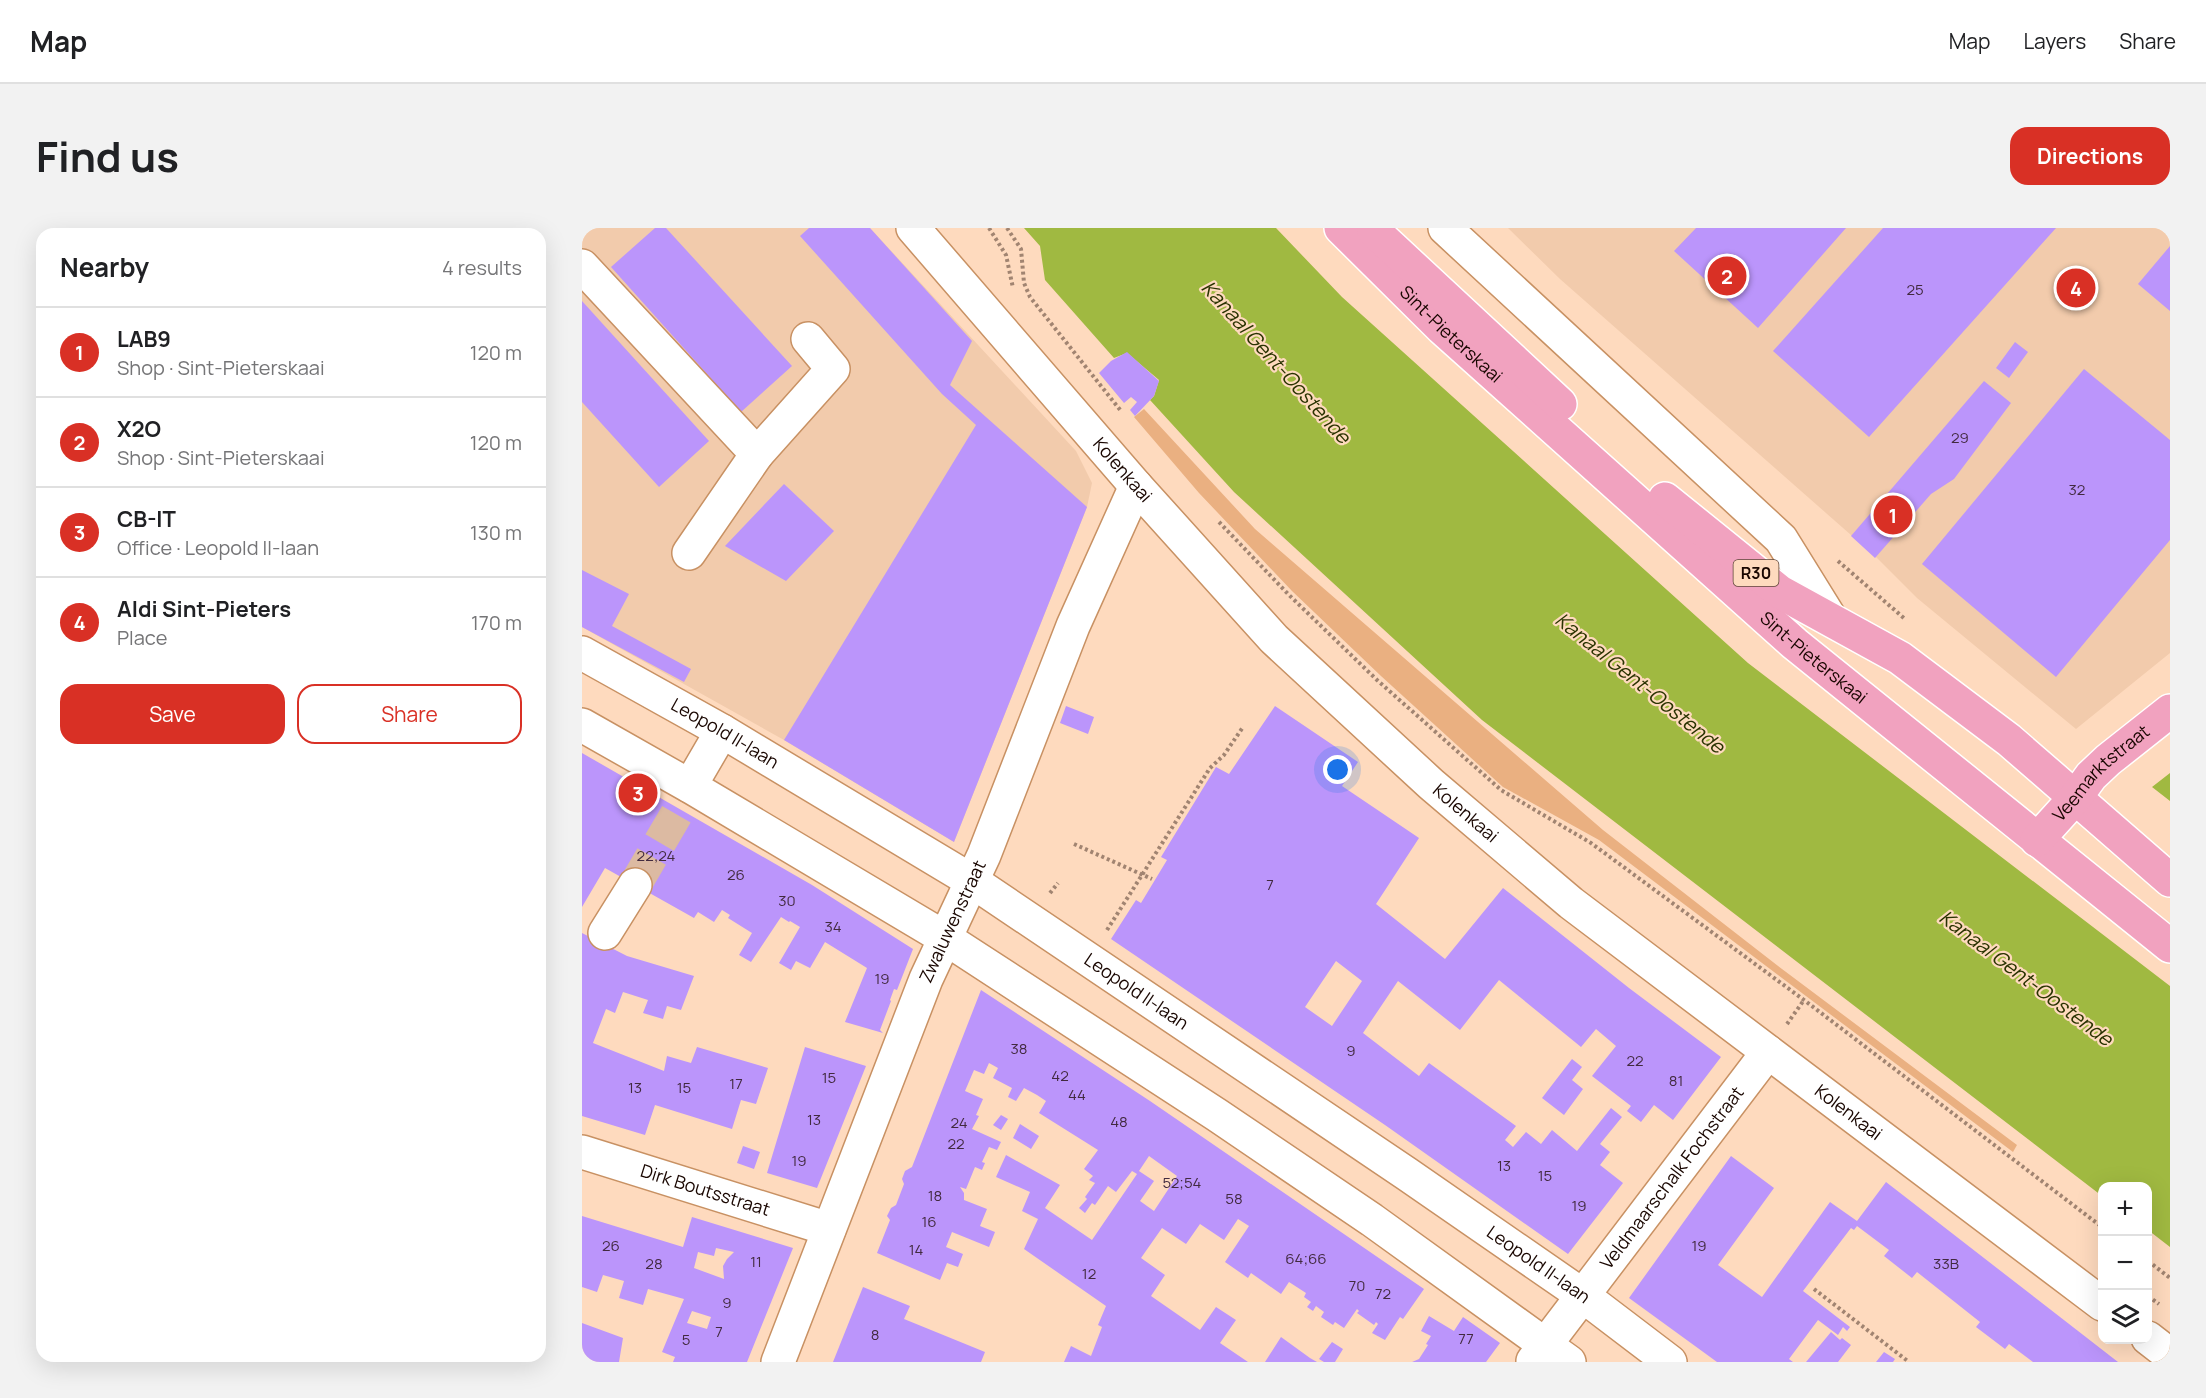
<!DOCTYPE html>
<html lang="en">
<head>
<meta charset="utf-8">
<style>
	body { margin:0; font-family:Manrope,sans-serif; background:#f2f2f2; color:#202124 }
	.controls { position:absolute; right:18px; bottom:18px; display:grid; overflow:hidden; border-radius:12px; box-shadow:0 6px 24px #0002 }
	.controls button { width:54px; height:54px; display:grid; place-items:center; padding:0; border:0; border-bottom:2px solid #e0e0e0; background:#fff; color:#202124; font:30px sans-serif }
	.you { position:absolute; left:756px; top:542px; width:21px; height:21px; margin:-15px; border:4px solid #fff; border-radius:50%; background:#1a73e8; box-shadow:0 0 0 9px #1a73e833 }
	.badge { display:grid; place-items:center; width:39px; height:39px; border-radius:50%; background:#d93025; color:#fff; font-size:20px; font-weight:700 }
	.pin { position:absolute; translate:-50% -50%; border:3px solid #fff; box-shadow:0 2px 6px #0006 }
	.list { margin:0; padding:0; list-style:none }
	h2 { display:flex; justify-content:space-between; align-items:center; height:78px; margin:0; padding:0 24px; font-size:26px }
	h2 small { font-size:20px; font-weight:400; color:#757577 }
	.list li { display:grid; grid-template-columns:39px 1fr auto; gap:18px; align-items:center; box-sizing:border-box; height:90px; padding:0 24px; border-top:2px solid #e0e0e0 }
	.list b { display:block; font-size:22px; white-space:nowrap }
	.list p { margin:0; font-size:20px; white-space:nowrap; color:#757577 }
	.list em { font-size:20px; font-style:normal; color:#757577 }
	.actions { display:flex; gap:12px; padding:18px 24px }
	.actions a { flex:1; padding:14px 0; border:2px solid #d93025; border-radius:18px; text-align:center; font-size:21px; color:#d93025 }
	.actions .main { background:#d93025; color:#fff }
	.icon { flex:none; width:33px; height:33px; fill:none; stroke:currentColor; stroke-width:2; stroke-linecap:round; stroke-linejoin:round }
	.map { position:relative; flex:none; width:1588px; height:1134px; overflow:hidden; border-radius:18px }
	header { display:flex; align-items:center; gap:36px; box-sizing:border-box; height:84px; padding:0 30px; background:#fff; border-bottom:2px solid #e0e0e0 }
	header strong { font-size:28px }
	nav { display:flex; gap:33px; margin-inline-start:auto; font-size:21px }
	.intro { display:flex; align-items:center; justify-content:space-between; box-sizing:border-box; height:144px; padding:0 36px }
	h1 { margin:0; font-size:42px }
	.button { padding:15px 27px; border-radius:18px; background:#d93025; color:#fff; font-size:21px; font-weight:700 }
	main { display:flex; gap:36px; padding:0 36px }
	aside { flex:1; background:#fff; border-radius:18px; box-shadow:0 6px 24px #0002 }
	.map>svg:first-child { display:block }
	.built { fill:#f2cbac }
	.green { fill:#eab081 }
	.water { fill:#a0b941 }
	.building { fill:#bb95fb; fill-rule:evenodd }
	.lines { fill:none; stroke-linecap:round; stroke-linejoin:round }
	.minor-tunnel { stroke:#dcbaa2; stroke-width:33; stroke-dasharray:33 16; stroke-linecap:butt }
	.minor-casing { stroke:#c89163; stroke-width:36 }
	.major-casing { stroke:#fff; stroke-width:36 }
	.path { stroke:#a18471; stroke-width:4; stroke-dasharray:3 3; stroke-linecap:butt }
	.minor { stroke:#fff; stroke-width:33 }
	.major { stroke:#f1a2bf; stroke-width:33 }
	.labels { text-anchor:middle; stroke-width:4.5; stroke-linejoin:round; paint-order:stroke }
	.number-label { font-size:15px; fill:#422a3f }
	.shield { fill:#fedabe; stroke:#5e4639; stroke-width:1.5 }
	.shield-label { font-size:16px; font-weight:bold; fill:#190600 }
	.street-label { font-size:18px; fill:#190600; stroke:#fedabe }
	.water-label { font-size:20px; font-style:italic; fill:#2a3301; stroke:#fedabe }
</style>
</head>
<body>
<header>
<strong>Map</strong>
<nav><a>Map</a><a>Layers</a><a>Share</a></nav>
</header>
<div class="intro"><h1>Find us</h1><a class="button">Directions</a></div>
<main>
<aside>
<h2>Nearby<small>4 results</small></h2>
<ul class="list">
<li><span class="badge">1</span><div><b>LAB9</b><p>Shop · Sint-Pieterskaai</p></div><em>120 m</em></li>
<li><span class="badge">2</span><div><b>X2O</b><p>Shop · Sint-Pieterskaai</p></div><em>120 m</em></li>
<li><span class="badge">3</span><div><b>CB-IT</b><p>Office · Leopold II-laan</p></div><em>130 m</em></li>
<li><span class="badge">4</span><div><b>Aldi Sint-Pieters</b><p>Place</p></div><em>170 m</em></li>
</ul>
<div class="actions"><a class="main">Save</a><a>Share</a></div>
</aside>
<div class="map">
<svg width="1588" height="1134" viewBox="0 0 1588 1134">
	<rect width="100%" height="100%" fill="#fedabe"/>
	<path class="built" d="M0,0h288l206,223 16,32 -5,24 -133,335 -170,-102 -202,-113z
		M926,0h662v425l-94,76 -159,-131 -41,-41 -316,-278z"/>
	<path class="green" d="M562,181l111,120 348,301 179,139 235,176 -4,7 -414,-312 -96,-53 -122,-111 -89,-85 -93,-98 -65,-76z"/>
	<path class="water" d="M442,0h252l66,69 406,366 422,323v261l-22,-17v-44h-46v10l-620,-476 -248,-228 -84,-92 4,-4 5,-16 -32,-27 -13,5 -69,-78 -5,-34z
		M1588,545v28l-18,-14z"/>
	<path class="building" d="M73,0h11l126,138 -51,46 -130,-145z
		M227,0h61l102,113 -22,44 137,122 -133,335 -170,-102 192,-315 -34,-31 -142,-158z
		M1114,0h150l-88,100 -84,-77z
		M1301,0h173l-187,209 -96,-86z
		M1588,18v65l-32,-27z
		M1494,52l8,6 -6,10 -10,-6z
		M0,73l127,140 -50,46 -77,-85z
		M1433,114l13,10 -19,26 -13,-10z
		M545,124l32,29 -5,15 -19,20 -5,-6 7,-8 -6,-5 -7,6 -25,-30 12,-12z
		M1502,141l86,71v100l-114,137 -134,-113z
		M1402,153l27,22 -57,76 -23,15 -56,64 -24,-22z
		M202,256l50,47 -48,50 -61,-35z
		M0,342l47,24 -17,32 79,43 -7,13 -102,-55z
		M484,478l28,11 -6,17 -28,-11z
		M693,478l83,56 -16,24 77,52 -43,66 69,55 58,-71 126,100 92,69 -48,63 -19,-15 -13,17 -14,-11 4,-5 -39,-30 24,-30 -20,-17 -15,18 -82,-67 -39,50 -62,-49 -35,52 56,43 10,-13 87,63 -11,14 8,7 13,-15 15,12 11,-14 25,21 34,-43 11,9 -22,27 10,8 -10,13 23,18 -55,71 -183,-129 -274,-186 25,-39 5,3 26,-43 -6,-3 55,-90 13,7zM754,733l26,20 -30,45 -27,-19z
		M0,525l230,132 101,64 -16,41 -3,-1 -4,11 1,1 -11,29 3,3 -38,-11 22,-54 -42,-26 -15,26 -14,-7 -5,9 -12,-7 21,-36 -10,-6 -1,1 -8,-5 -30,45 -12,-7 13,-22 -24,-15 2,-3 -8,-5 -8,12 -16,-10 -4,6 -89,-50 -23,39z
		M0,705l45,23 67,20 -13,34 -14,-4 -4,13 -20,-6 5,-13 -25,-8 -8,21 -9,-4 -13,34 71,28 3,-15 24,7 6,-16 71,21 -12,36 -15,-4 -9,29 -77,-24 -10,30 -63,-19z
		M399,762l169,111 274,188 -21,30 -3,-2 -15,23 -13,-7 6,-9 -2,-2 -2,3 -17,-12 2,-2 -2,-2 -13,19 -9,-6 -2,3 -12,-8 3,-5 -8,-6 -3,5 -6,-4 4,-5 -7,-5 2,-4 -17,-11 -8,12 -30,-21 -3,5 -23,-16 24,-36 -11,-7 -14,21 -24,-16 -14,20 -24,-16 -21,30 24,17 -14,21 49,34 16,-23 20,13 -16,23 28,19h-184l7,-16 20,10 11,-29 -4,-2 8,-19 -82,-57 14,-30 -16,-8 8,-19 -34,-15 10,-22 54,30 -15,23 47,32 45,-66 -5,-3 -16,21 -8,-6 -13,19 -3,-2 -7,10 -6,-5 8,-9 -2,-2 10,-14 -6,-3 4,-4 -9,-7 14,-19 -59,-37 7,-12 -9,-6 -13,-7 -8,13 -8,-4 4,-9 -19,-10 5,-10 -9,-5 -5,11 -10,-4 -9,21 18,8 -7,16 3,1 -7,13 29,13 -4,8 -8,-3 -7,15 3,1 -3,7 -7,-3 -9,22 -6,-2 4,6v7l23,9 -7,17 15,6 -6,15 -37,-15 -6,15 17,7 -5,13 -11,-4 -7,17 -63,-27 13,-33 -3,-4 4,-8 5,-3 8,-21 -2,-5 3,-8 7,-4zM567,928l28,20 -23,35 -14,-10 14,-20 -15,-10z
		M223,819l61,19 -49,122 -50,-15z
		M990,831l10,8 -10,13 11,9 -19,26 -22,-17z
		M419,887l7,4 -7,11 -8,-5z
		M438,896l19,12 -8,13 -18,-11z
		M161,918l17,6 -6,17 -17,-6z
		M1149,928l43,32 -56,77 44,32 68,-95 27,19 29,-39 232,180h-85l-24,-18 -4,5 -29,-22 4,-5 -63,-50 -5,6 -28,-22 5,-6 -32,-24 -3,4 -3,-2 -48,63 47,36 -3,4 -4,-4 -5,8 -20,-15 -29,39 4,3h-76l-88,-64z
		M0,988l101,31 9,-30 101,31 -46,114h-74l2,-5 -13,-5 22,-53 -36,-10 -5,16 -24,-7 5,-17 -21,-6 -6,17 -15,-5zM134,1020l18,4 -7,7 -4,7 1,13 -30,-11 4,-16 16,4zM110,1083l19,6 -4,12 -20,-6z
		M281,1059l47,19 -6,13 81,33 -4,10h-148z
		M847,1088l25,15 9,-14 37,26 -14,19h-74l7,-3 9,-14 -2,-1 5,-8 -10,-5z
		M0,1095l41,15 -4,24h-37z
		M1249,1104l9,8 2,-2 9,7 -13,17h-32z
		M699,1109l29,21 7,4h-52z
		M750,1114l11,7 -8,13h-11l-5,-3z
		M1302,1124l11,7 -2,3h-17z"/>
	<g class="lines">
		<path class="minor-tunnel" d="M53,657l45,-77"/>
		<defs>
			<g id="minor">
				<path id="s1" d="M331,0l223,258 138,153 157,145 140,119 531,401"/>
				<path d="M863,0l336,311 49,79"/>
				<path d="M0,38l175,188"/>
				<path d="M107,325l68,-99 76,-85 -25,-30"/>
				<path id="s2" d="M0,425l140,78 250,150 435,293 175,121 88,67"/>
				<path d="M0,497l111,63 252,150 272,177 155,105 197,142"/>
				<path d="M108,558l32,-55"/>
				<path d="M23,705l30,-48"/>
				<path id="s3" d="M0,924l247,77"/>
				<path d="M1566,1110l22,17"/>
				<path id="s4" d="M951,1133l235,-309"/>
				<path id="s5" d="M196,1134l148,-383 58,-124 89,-229 63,-140"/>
			</g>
			<g id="major">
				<path id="s6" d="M759,0l101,100 353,316 375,302"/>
				<path d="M792,3l186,173"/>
				<path d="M1083,271l115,93 120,66 109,82 161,140"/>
				<path id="s7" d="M1455,612l38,-42 16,-22 17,-16 62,-49"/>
			</g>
		</defs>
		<use href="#minor" class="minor-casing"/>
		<use href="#major" class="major-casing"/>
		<path class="path" d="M407,0l17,27 7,33
			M425,0l14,21 3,34 6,14 91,114
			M637,294l70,73 88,85 124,110 90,53 213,157 298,227
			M1256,333l67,58
			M492,616l78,35
			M468,665l8,-10
			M525,702l103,-162 14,-13 19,-28
			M1205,796l17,-24
			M1566,1033l22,17
			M1232,1061l95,73
			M1566,1068l11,8"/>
		<use href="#minor" class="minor"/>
		<use href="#major" class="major"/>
	</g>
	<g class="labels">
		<g class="number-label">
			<text x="1333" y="67">25</text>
			<text x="1378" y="215">29</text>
			<text x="1495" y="267">32</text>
			<text x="74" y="633">22;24</text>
			<text x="154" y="652">26</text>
			<text x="688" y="662">7</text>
			<text x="205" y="678">30</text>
			<text x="251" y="704">34</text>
			<text x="300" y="756">19</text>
			<text x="437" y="826">38</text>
			<text x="769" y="828">9</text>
			<text x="1053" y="838">22</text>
			<text x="478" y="853">42</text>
			<text x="247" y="855">15</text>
			<text x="1094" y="858">81</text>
			<text x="154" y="861">17</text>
			<text x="53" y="865">13</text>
			<text x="102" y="865">15</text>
			<text x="495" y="872">44</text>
			<text x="232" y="897">13</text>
			<text x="537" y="899">48</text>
			<text x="377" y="900">24</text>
			<text x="374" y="921">22</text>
			<text x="217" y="938">19</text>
			<text x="922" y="943">13</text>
			<text x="963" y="953">15</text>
			<text x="600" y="960">52;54</text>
			<text x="353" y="973">18</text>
			<text x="652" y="976">58</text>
			<text x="997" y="983">19</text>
			<text x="347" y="999">16</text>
			<text x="29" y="1023">26</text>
			<text x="1117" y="1023">19</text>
			<text x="334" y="1027">14</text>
			<text x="724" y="1036">64;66</text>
			<text x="174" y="1039">11</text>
			<text x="72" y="1041">28</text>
			<text x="1364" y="1041">33B</text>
			<text x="507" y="1051">12</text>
			<text x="775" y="1063">70</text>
			<text x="801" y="1071">72</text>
			<text x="145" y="1080">9</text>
			<text x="137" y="1109">7</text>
			<text x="293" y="1112">8</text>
			<text x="884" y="1116">77</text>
			<text x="104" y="1117">5</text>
		</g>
		<rect class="shield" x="1151.5" y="332" width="45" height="26" rx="4.5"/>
		<g class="shield-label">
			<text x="1174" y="351">R30</text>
		</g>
		<g class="street-label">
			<text dy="6" stroke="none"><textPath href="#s6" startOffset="153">Sint-Pieterskaai</textPath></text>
			<text dy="6" stroke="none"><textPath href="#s1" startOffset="320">Kolenkaai</textPath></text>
			<text dy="6" stroke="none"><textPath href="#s6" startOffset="639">Sint-Pieterskaai</textPath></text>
			<text dy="6" stroke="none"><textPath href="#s2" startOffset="164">Leopold II-laan</textPath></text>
			<text dy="6" stroke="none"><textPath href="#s7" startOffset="93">Veemarktstraat</textPath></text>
			<text dy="6" stroke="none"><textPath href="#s1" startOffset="806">Kolenkaai</textPath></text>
			<text dy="6" stroke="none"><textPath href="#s5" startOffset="474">Zwaluwenstraat</textPath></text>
			<text dy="6" stroke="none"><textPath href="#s2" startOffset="650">Leopold II-laan</textPath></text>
			<text dy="6" stroke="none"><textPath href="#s1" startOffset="1292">Kolenkaai</textPath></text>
			<text dy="6" stroke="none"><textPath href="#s4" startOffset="230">Veldmaarschalk Fochstraat</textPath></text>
			<text dy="6" stroke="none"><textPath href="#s3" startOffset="129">Dirk Boutsstraat</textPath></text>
			<text dy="6" stroke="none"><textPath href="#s2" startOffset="1136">Leopold II-laan</textPath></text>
		</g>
		<g class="water-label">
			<text transform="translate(694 134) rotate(48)" y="7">Kanaal Gent-Oostende</text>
			<text transform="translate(1058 455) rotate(39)" y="7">Kanaal Gent-Oostende</text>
			<text transform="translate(1444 750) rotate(37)" y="7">Kanaal Gent-Oostende</text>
		</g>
	</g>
</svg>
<div class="controls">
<button>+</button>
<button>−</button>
<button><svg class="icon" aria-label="layers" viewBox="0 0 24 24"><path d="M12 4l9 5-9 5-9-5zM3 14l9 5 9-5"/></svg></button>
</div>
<div class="you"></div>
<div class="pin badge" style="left:1311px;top:287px">1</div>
<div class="pin badge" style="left:1145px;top:48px">2</div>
<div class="pin badge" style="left:56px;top:565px">3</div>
<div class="pin badge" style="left:1494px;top:60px">4</div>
</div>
</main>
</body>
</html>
